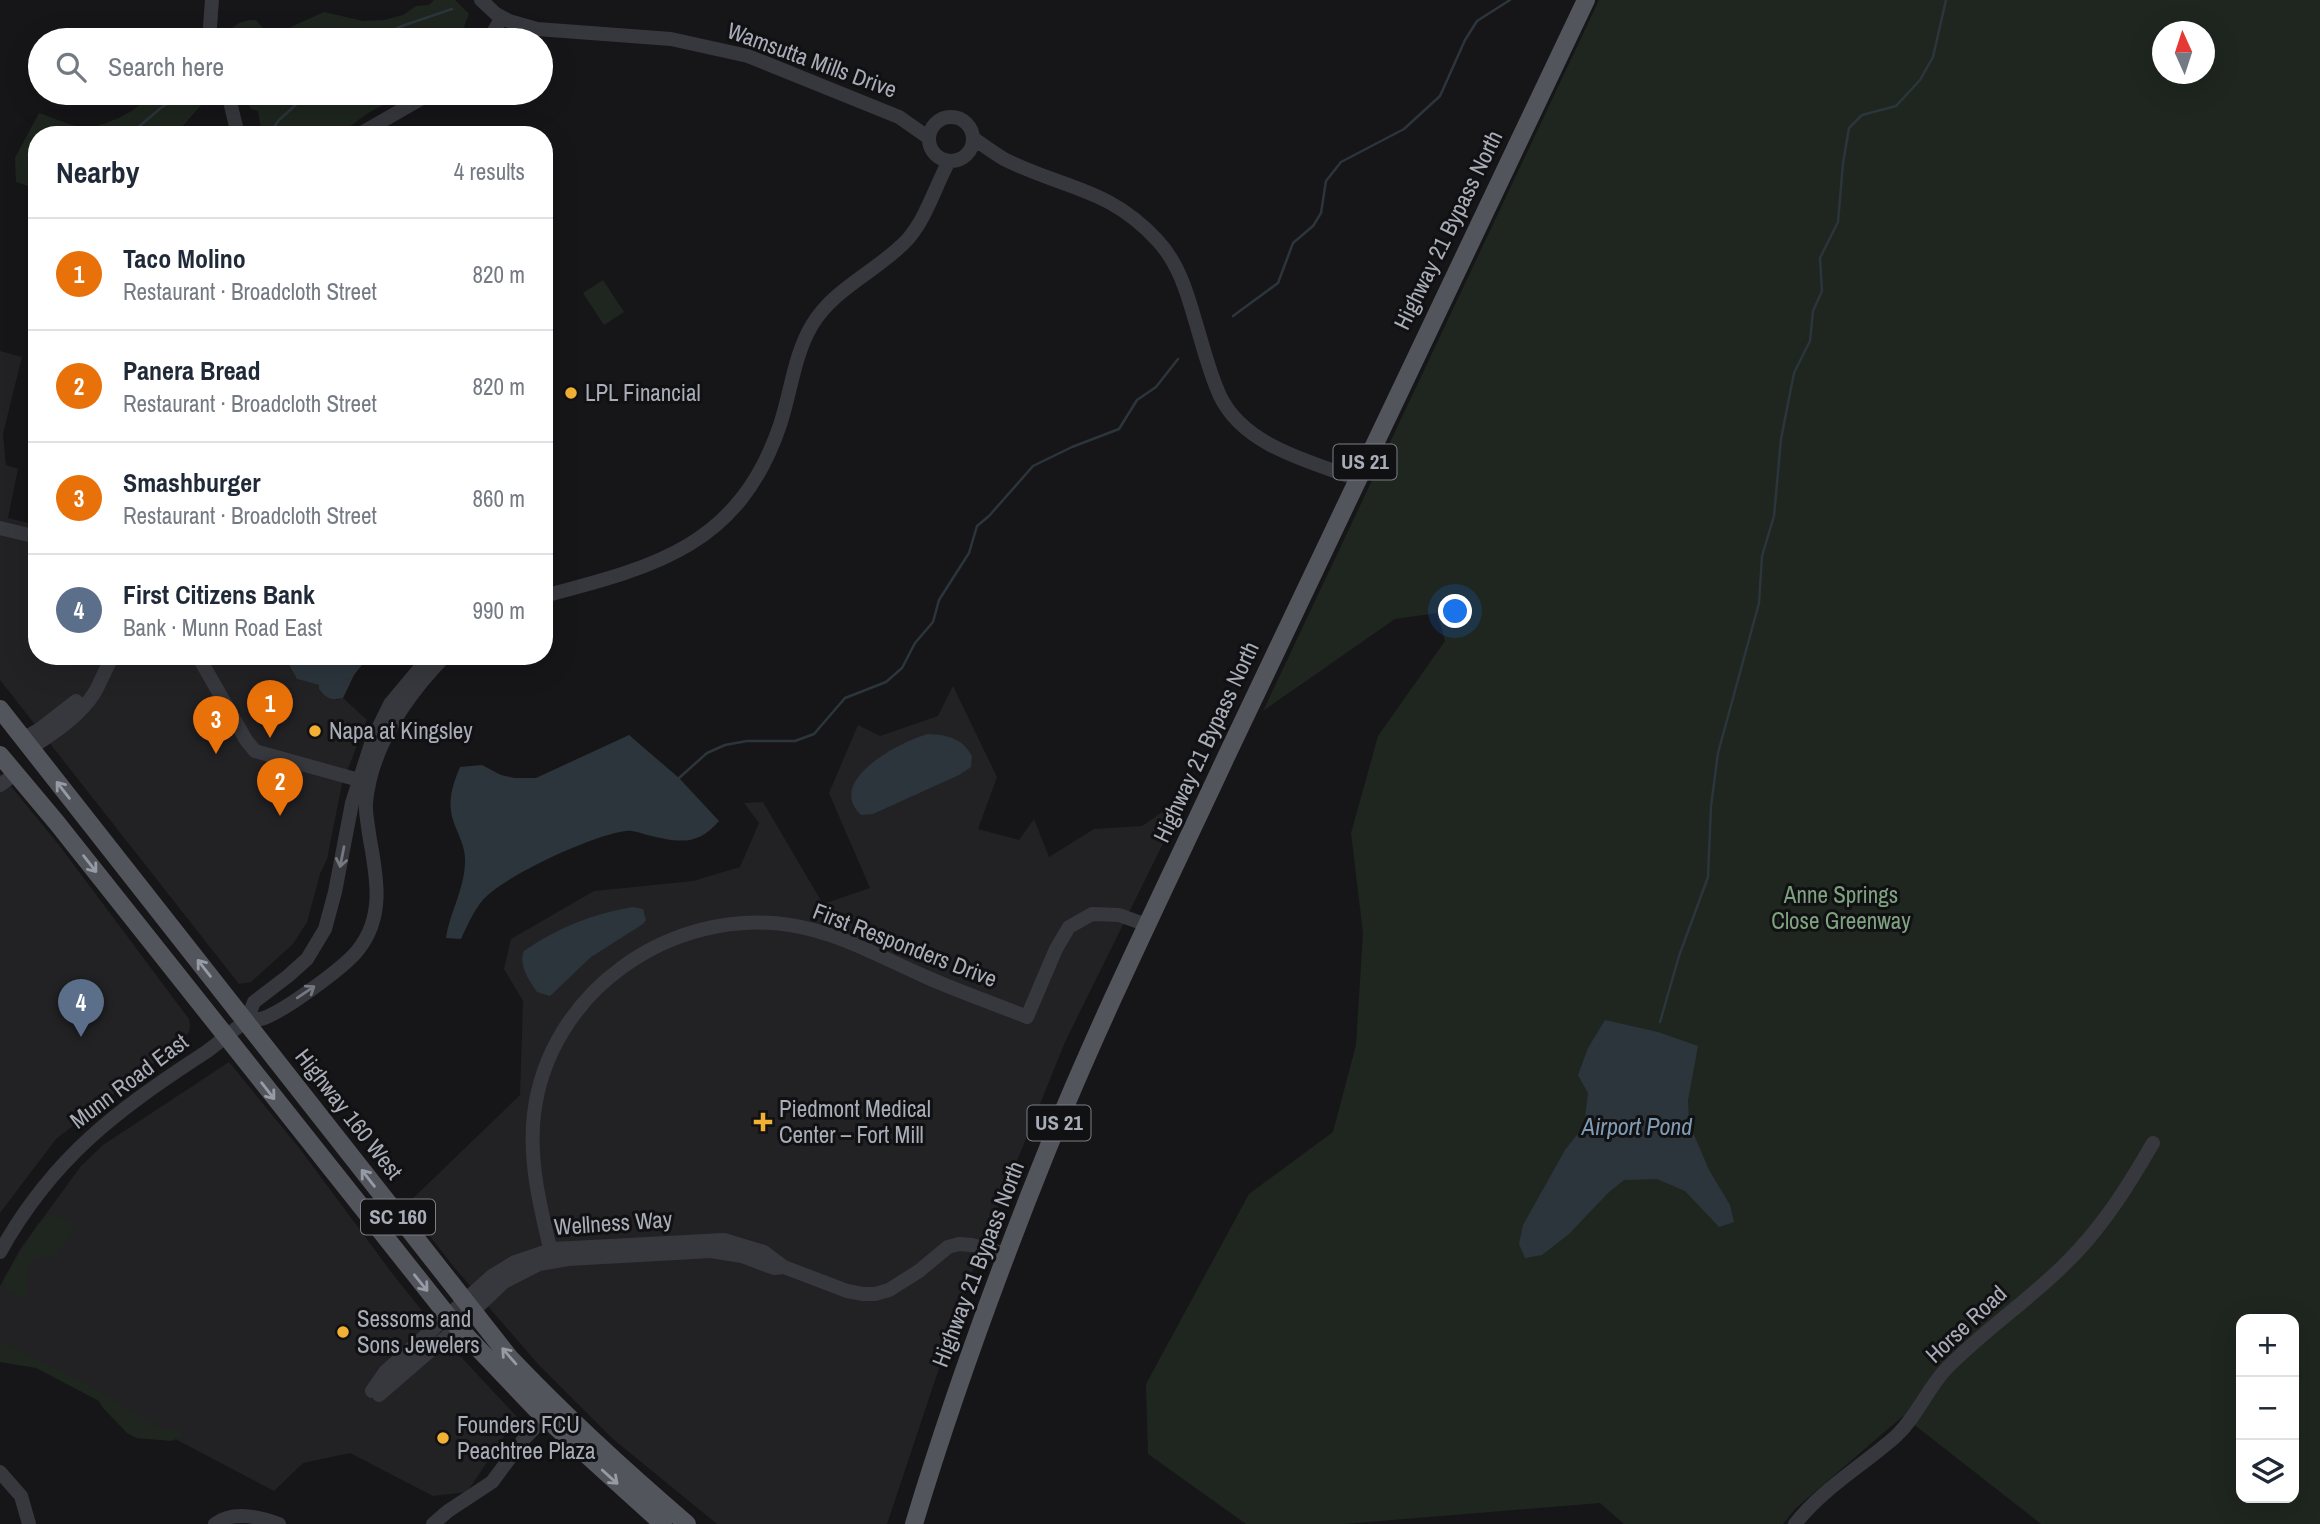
<!DOCTYPE html>
<html lang="en">
<head>
<meta charset="utf-8">
<style>
	body { margin:0; font-family:"Archivo Narrow",sans-serif; background:#f2f2f3; color:#1f2937 }
	.controls { position:absolute; right:21px; bottom:21px; display:grid; overflow:hidden; border-radius:14px; box-shadow:0 7px 28px #0002 }
	.controls button { width:63px; height:63px; display:grid; place-items:center; padding:0; border:0; border-bottom:2px solid #e0e1e3; background:#fff; color:#1f2937; font:35px sans-serif }
	.compass { position:absolute; left:2152px; top:21px; width:63px; height:63px; border-radius:50%; background:#fff; box-shadow:0 7px 28px #0002; rotate:357deg }
	.you { position:absolute; left:1456px; top:612px; width:24px; height:24px; margin:-18px; border:5px solid #fff; border-radius:50%; background:#1a73e8; box-shadow:0 0 0 10px #1a73e833 }
	.badge { display:grid; place-items:center; width:46px; height:46px; border-radius:50%; background:#ea580c; color:#fff; font-size:23px; font-weight:700 }
	.pin { position:absolute; translate:-50% -58px; filter:drop-shadow(0 2px 4px #0008) }
	.pin::after { content:''; position:absolute; top:37px; width:24px; height:21px; background:inherit; clip-path:polygon(0 0,100% 0,50% 100%) }
	.list { margin:0; padding:0; list-style:none }
	h2 { display:flex; justify-content:space-between; align-items:center; height:91px; margin:0; padding:0 28px; font-size:30px }
	h2 small { font-size:23px; font-weight:400; color:#747a83 }
	.list li { display:grid; grid-template-columns:46px 1fr auto; gap:21px; align-items:center; box-sizing:border-box; height:112px; padding:0 28px; border-top:2px solid #e0e1e3 }
	.list b { display:block; font-size:26px; white-space:nowrap }
	.list p { margin:0; font-size:23px; white-space:nowrap; color:#747a83 }
	.list em { font-size:23px; font-style:normal; color:#747a83 }
	.icon { flex:none; width:38px; height:38px; fill:none; stroke:currentColor; stroke-width:2; stroke-linecap:round; stroke-linejoin:round }
	.map { position:relative; flex:none; width:2320px; height:1524px; overflow:hidden }
	.search { position:absolute; background:#fff; box-shadow:0 7px 28px #0002; left:28px; top:28px; width:525px; height:77px; display:flex; align-items:center; gap:18px; box-sizing:border-box; padding:0 24px; border-radius:38px; color:#747a83; font-size:26px }
	.panel { position:absolute; background:#fff; box-shadow:0 7px 28px #0002; left:28px; top:126px; width:525px; height:539px; border-radius:28px }
	.map>svg:first-child { display:block }
	.built { fill:#222225 }
	.green { fill:#1e261f; fill-rule:evenodd }
	.water { fill:#2c353c }
	.lines { fill:none; stroke-linecap:round; stroke-linejoin:round }
	.stream { stroke:#2c353c; stroke-width:2.5 }
	.minor { stroke:#37383d; stroke-width:14 }
	.major { stroke:#53555c; stroke-width:18 }
	.oneway { stroke:#979ba6 }
	.oneway2 { stroke:#757881 }
	.poi-dot { fill:#f2b134; stroke:#111113; stroke-width:2.5 }
	.labels { text-anchor:middle; stroke-width:6; stroke-linejoin:round; paint-order:stroke }
	.shield { fill:#111113; stroke:#7b7e86; stroke-width:2 }
	.shield-label { font-size:21px; font-weight:bold; fill:#a8adb8 }
	.street-label { font-size:23px; fill:#a8adb8; stroke:#111113 }
	.poi-label { font-size:23px; fill:#a8adb8; stroke:#111113; text-anchor:start }
	.park-label { font-size:23px; fill:#7fa381; stroke:#111113 }
	.water-label { font-size:24px; font-style:italic; fill:#7f9bb3; stroke:#111113 }
</style>
</head>
<body>
<div class="map">
<svg width="2320" height="1524" viewBox="0 0 2320 1524">
	<rect width="100%" height="100%" fill="#161618"/>
	<path class="built" d="M0,351l22,6 -19,77 3,31 12,4 -10,49 29,7v131h247l13,23 23,6 16,15 7,-2 24,22 -25,64 -15,75 -7,15 -13,48 -14,22 -42,38 -12,2 -239,-304z
		M953,686l44,91 -19,52 41,11 15,-21 15,38 45,-28 48,-3 45,-31 -122,247 -100,248 -78,234h-170l-104,-85 -75,-75 -85,-98 -47,-61 114,-110 3,-94 -19,-32 7,-30 83,-48 99,-10 47,-14 19,-44 -15,-20 19,-1 60,102 47,-16 -41,-95 29,-68 22,11 58,-20z
		M0,773l59,72 130,174 1,7 -1,6 -6,8 -127,99 -56,74z
		M229,1062l71,87 95,128 54,67 68,73 -50,75 -34,4 -83,-43 -47,10 -29,28 -274,-144v-61l21,-38 60,-82 22,-21z"/>
	<path class="green" d="M434,0h21l14,14 -5,13 12,10 -2,3h-251c6,-13 18,-21 33,-20 7,9 12,13 24,12l44,-20 39,9 21,-1 19,-5 13,-9 13,-1z
		M1599,0h721v1524h-279l-138,-108 -108,93 -12,15h-159l-24,-21 -256,21h-98l-98,-70 -2,-70 103,-190 84,-62 23,-87 7,-112 -12,-100 27,-97 67,-95 -8,-28 -42,6 -132,92zM2162,32h42v42h-42zM2241,1319h53v179h-53z
		M138,93h74l-32,36 -24,6h-119v54l-21,-7 -1,-24 24,-45c14,4 32,14 47,14 14,1 44,-13 55,-23z
		M252,93h154l-38,20 -30,22h-76l-4,-24 -7,-2 -2,-4 6,-3 1,-4z
		M603,280l21,32 -20,13 -21,-32z
		M50,1214l21,6 2,8 -15,26c-7,3 -12,1 -19,3 -15,5 -14,27 -11,38l-4,4c-10,-4 -22,-8 -20,-20l34,-55z
		M0,1339l16,10 61,29 73,44 16,8h12l7,6 -14,5 -35,-3 -9,-5 -24,-25 -4,-7 -63,-33 -36,-6z"/>
	<path class="water" d="M284,656h85l-15,19 -11,23c-12,3 -17,0 -24,-9v-4l-22,-6z
		M928,734c20,1 34,4 44,22l-1,11 -12,8 -86,39 -12,1c-37,-35 41,-74 67,-81z
		M629,735l50,43 40,43c-22,26 -41,21 -72,14 -7,-2 -14,-5 -21,-4 -33,4 -123,45 -144,70 -9,11 -15,25 -21,38l-15,-1c4,-26 18,-48 19,-75 1,-16 -7,-28 -12,-43 -6,-19 0,-36 7,-53l22,-2 19,10 13,3h22z
		M633,907l10,2 3,11 -3,4 -52,33 -41,39 -13,-4c-8,-12 -19,-27 -13,-41 33,-23 70,-38 109,-44z
		M1605,1020l53,12 40,14 -10,54 1,23 20,47 21,35 4,17 -15,5 -34,-36 -28,-12 -33,1 -16,13 -39,41 -27,21 -17,3 -6,-14 4,-19 42,-75 19,-24 4,-33 -10,-18 10,-27z"/>
	<g class="lines">
		<path class="stream" d="M297,40l15,-6 26,3 3,3
			M376,40l23,-13 53,-18
			M270,133l9,-13 30,-27
			M129,135l33,-28 21,-12
			M1233,316l45,-33 15,-40 20,-17 8,-13 5,-32 15,-19 63,-33 36,-33 25,-56 12,-19 33,-21
			M679,778l28,-25 18,-8 22,-4h48l19,-7 31,-36 41,-16 16,-14 13,-25 18,-21 6,-22 30,-47 8,-27 12,-10 44,-50 39,-19 47,-18 18,-29 19,-13 22,-28
			M1660,1022l19,-66 29,-79 3,-71 7,-53 41,-150 3,-47 12,-40 7,-77 13,-66 16,-32 3,-30 9,-20 -2,-33 18,-36 5,-59 6,-35 13,-13 34,-9 24,-26 13,-23 13,-57"/>
		<path class="minor" d="M481,0l15,14 13,7 28,8 134,10 77,17 151,61 30,21
			M209,40l3,-40
			M489,40l13,-23
			M228,93l10,42
			M929 139a22 22 0 1 1 44 0a22 22 0 1 1-44 0Z
			M358,135l73,-42
			M973,138c10,7 21,15 31,21 59,30 104,28 153,81 21,22 30,52 38,80 8,26 14,52 25,76 24,50 89,65 137,83
			M0,528l37,9
			M544,596c111,-29 195,-50 236,-171 11,-33 14,-70 32,-100 23,-38 66,-54 95,-85 19,-21 28,-53 42,-79
			M198,656l48,84 9,11 111,31
			M24,738l16,-9 36,-28
			M31,748c23,-15 49,-32 64,-56 6,-11 11,-24 18,-36
			M0,785l15,-11
			M246,1022l8,-20 34,-26 19,-17 18,-30 10,-37 17,-89 20,-62 18,-37 40,-48
			M0,1252c53,-95 117,-142 206,-200 13,-9 25,-21 38,-29 6,-3 14,-3 20,-5 20,-7 81,-51 94,-68 28,-35 18,-76 11,-116 -1,-10 -4,-22 -3,-32 6,-57 40,-106 79,-146
			M553,1261c-11,-48 -25,-97 -19,-147 15,-123 137,-207 256,-189 47,7 91,32 134,51 33,15 69,27 103,41l29,-68 13,-22 23,-13 27,1 28,10
			M372,1391l13,-19 107,-96 23,-14 38,-13 171,-9 40,12 20,15 63,24 16,3h12l14,-4 30,-19 29,-24 11,-3 13,1 35,9
			M379,1395l67,-58 58,-55 35,-18 29,-5 143,-8 31,5 32,12 10,-1
			M0,1472l21,24 8,28
			M215,1524c18,-14 44,-7 64,0
			M433,1524l15,-13 44,-29 32,-43 28,-29
			M1795,1524c27,-35 67,-58 100,-87 22,-20 32,-48 51,-68 36,-37 79,-66 116,-102 38,-36 65,-79 91,-124"/>
		<path class="major" d="M0,709l510,649c56,59 115,113 177,166
			M0,755l57,68 395,498 83,87 128,116
			M914,1524c38,-126 83,-249 132,-371 54,-134 119,-265 180,-396 118,-253 239,-505 360,-757"/>
	</g>
	<defs><path id="oneway-shaft" d="M-6 0H5M1.5-3L5.5 0L1.5 3" fill="none" stroke-width="1.6" stroke-linecap="round" stroke-linejoin="round" transform="scale(1.75)"/></defs>
	<g class="oneway">
		<use href="#oneway-shaft" transform="translate(63 790) rotate(-128)"/>
		<use href="#oneway-shaft" transform="translate(90 864) rotate(52)"/>
		<use href="#oneway-shaft" transform="translate(204 968) rotate(-128)"/>
		<use href="#oneway-shaft" transform="translate(268 1091) rotate(52)"/>
		<use href="#oneway-shaft" transform="translate(368 1178) rotate(-128)"/>
		<use href="#oneway-shaft" transform="translate(421 1283) rotate(51)"/>
		<use href="#oneway-shaft" transform="translate(509 1356) rotate(-131)"/>
		<use href="#oneway-shaft" transform="translate(610 1477) rotate(42)"/>
	</g>
	<g class="oneway2">
		<use href="#oneway-shaft" transform="translate(342 857) rotate(101)"/>
		<use href="#oneway-shaft" transform="translate(306 992) rotate(-34)"/>
	</g>
	<g class="poi-dot">
		<circle cx="571" cy="393" r="7"/>
		<circle cx="315" cy="731" r="7"/>
		<path d="M759.5 1111.5h7v7h7v7h-7v7h-7v-7h-7v-7h7z"/>
		<circle cx="343" cy="1332" r="7"/>
		<circle cx="443" cy="1438" r="7"/>
	</g>
	<g class="labels">
		<g class="shield">
			<rect x="1333.5" y="444.5" width="63" height="35" rx="5"/>
			<rect x="1027.5" y="1105.5" width="63" height="35" rx="5"/>
			<rect x="361" y="1199.5" width="74" height="35" rx="5"/>
		</g>
		<g class="shield-label">
			<text x="1365" y="469">US 21</text>
			<text x="1059" y="1130">US 21</text>
			<text x="398" y="1224">SC 160</text>
		</g>
		<g class="street-label">
			<text transform="translate(812 60) rotate(20)" y="8">Wamsutta Mills Drive</text>
			<text transform="translate(1448 230) rotate(-64)" y="8">Highway 21 Bypass North</text>
			<text transform="translate(1206 742) rotate(-65)" y="8">Highway 21 Bypass North</text>
			<text transform="translate(905 945) rotate(21)" y="8">First Responders Drive</text>
			<text transform="translate(129 1081) rotate(-37)" y="8">Munn Road East</text>
			<text transform="translate(349 1114) rotate(52)" y="8">Highway 160 West</text>
			<text transform="translate(613 1223) rotate(-4)" y="8">Wellness Way</text>
			<text transform="translate(978 1264) rotate(-69)" y="8">Highway 21 Bypass North</text>
			<text transform="translate(1966 1324) rotate(-43)" y="8">Horse Road</text>
		</g>
		<g class="poi-label">
			<text x="585" y="401">LPL Financial</text>
			<text x="329" y="739">Napa at Kingsley</text>
			<text x="779" y="1117">Piedmont Medical<tspan x="779" dy="26">Center – Fort Mill</tspan></text>
			<text x="357" y="1327">Sessoms and<tspan x="357" dy="26">Sons Jewelers</tspan></text>
			<text x="457" y="1433">Founders FCU<tspan x="457" dy="26">Peachtree Plaza</tspan></text>
		</g>
		<g class="park-label">
			<text x="1841" y="903">Anne Springs<tspan x="1841" dy="26">Close Greenway</tspan></text>
		</g>
		<g class="water-label">
			<text x="1637" y="1135">Airport Pond</text>
		</g>
	</g>
</svg>
<div class="controls">
<button>+</button>
<button>−</button>
<button><svg class="icon" aria-label="layers" viewBox="0 0 24 24"><path d="M12 4l9 5-9 5-9-5zM3 14l9 5 9-5"/></svg></button>
</div>
<svg class="compass" viewBox="-18 -18 36 36"><path d="M0-13l5 13h-10z" fill="#e53935"/><path d="M0 13l5-13h-10z" fill="#747a83"/></svg>
<div class="you"></div>
<div class="pin badge" style="left:270px;top:738px;background:#e8710a">1</div>
<div class="pin badge" style="left:280px;top:816px;background:#e8710a">2</div>
<div class="pin badge" style="left:216px;top:754px;background:#e8710a">3</div>
<div class="pin badge" style="left:81px;top:1037px;background:#5c6f8a">4</div>
<div class="search"><svg class="icon" aria-label="search" viewBox="0 0 24 24"><circle cx="10" cy="10" r="6"/><path d="M15 15l6 6"/></svg>Search here</div>
<section class="panel">
<h2>Nearby<small>4 results</small></h2>
<ul class="list">
<li><span class="badge" style="background:#e8710a">1</span><div><b>Taco Molino</b><p>Restaurant · Broadcloth Street</p></div><em>820 m</em></li>
<li><span class="badge" style="background:#e8710a">2</span><div><b>Panera Bread</b><p>Restaurant · Broadcloth Street</p></div><em>820 m</em></li>
<li><span class="badge" style="background:#e8710a">3</span><div><b>Smashburger</b><p>Restaurant · Broadcloth Street</p></div><em>860 m</em></li>
<li><span class="badge" style="background:#5c6f8a">4</span><div><b>First Citizens Bank</b><p>Bank · Munn Road East</p></div><em>990 m</em></li>
</ul>
</section>
</div>
</body>
</html>
